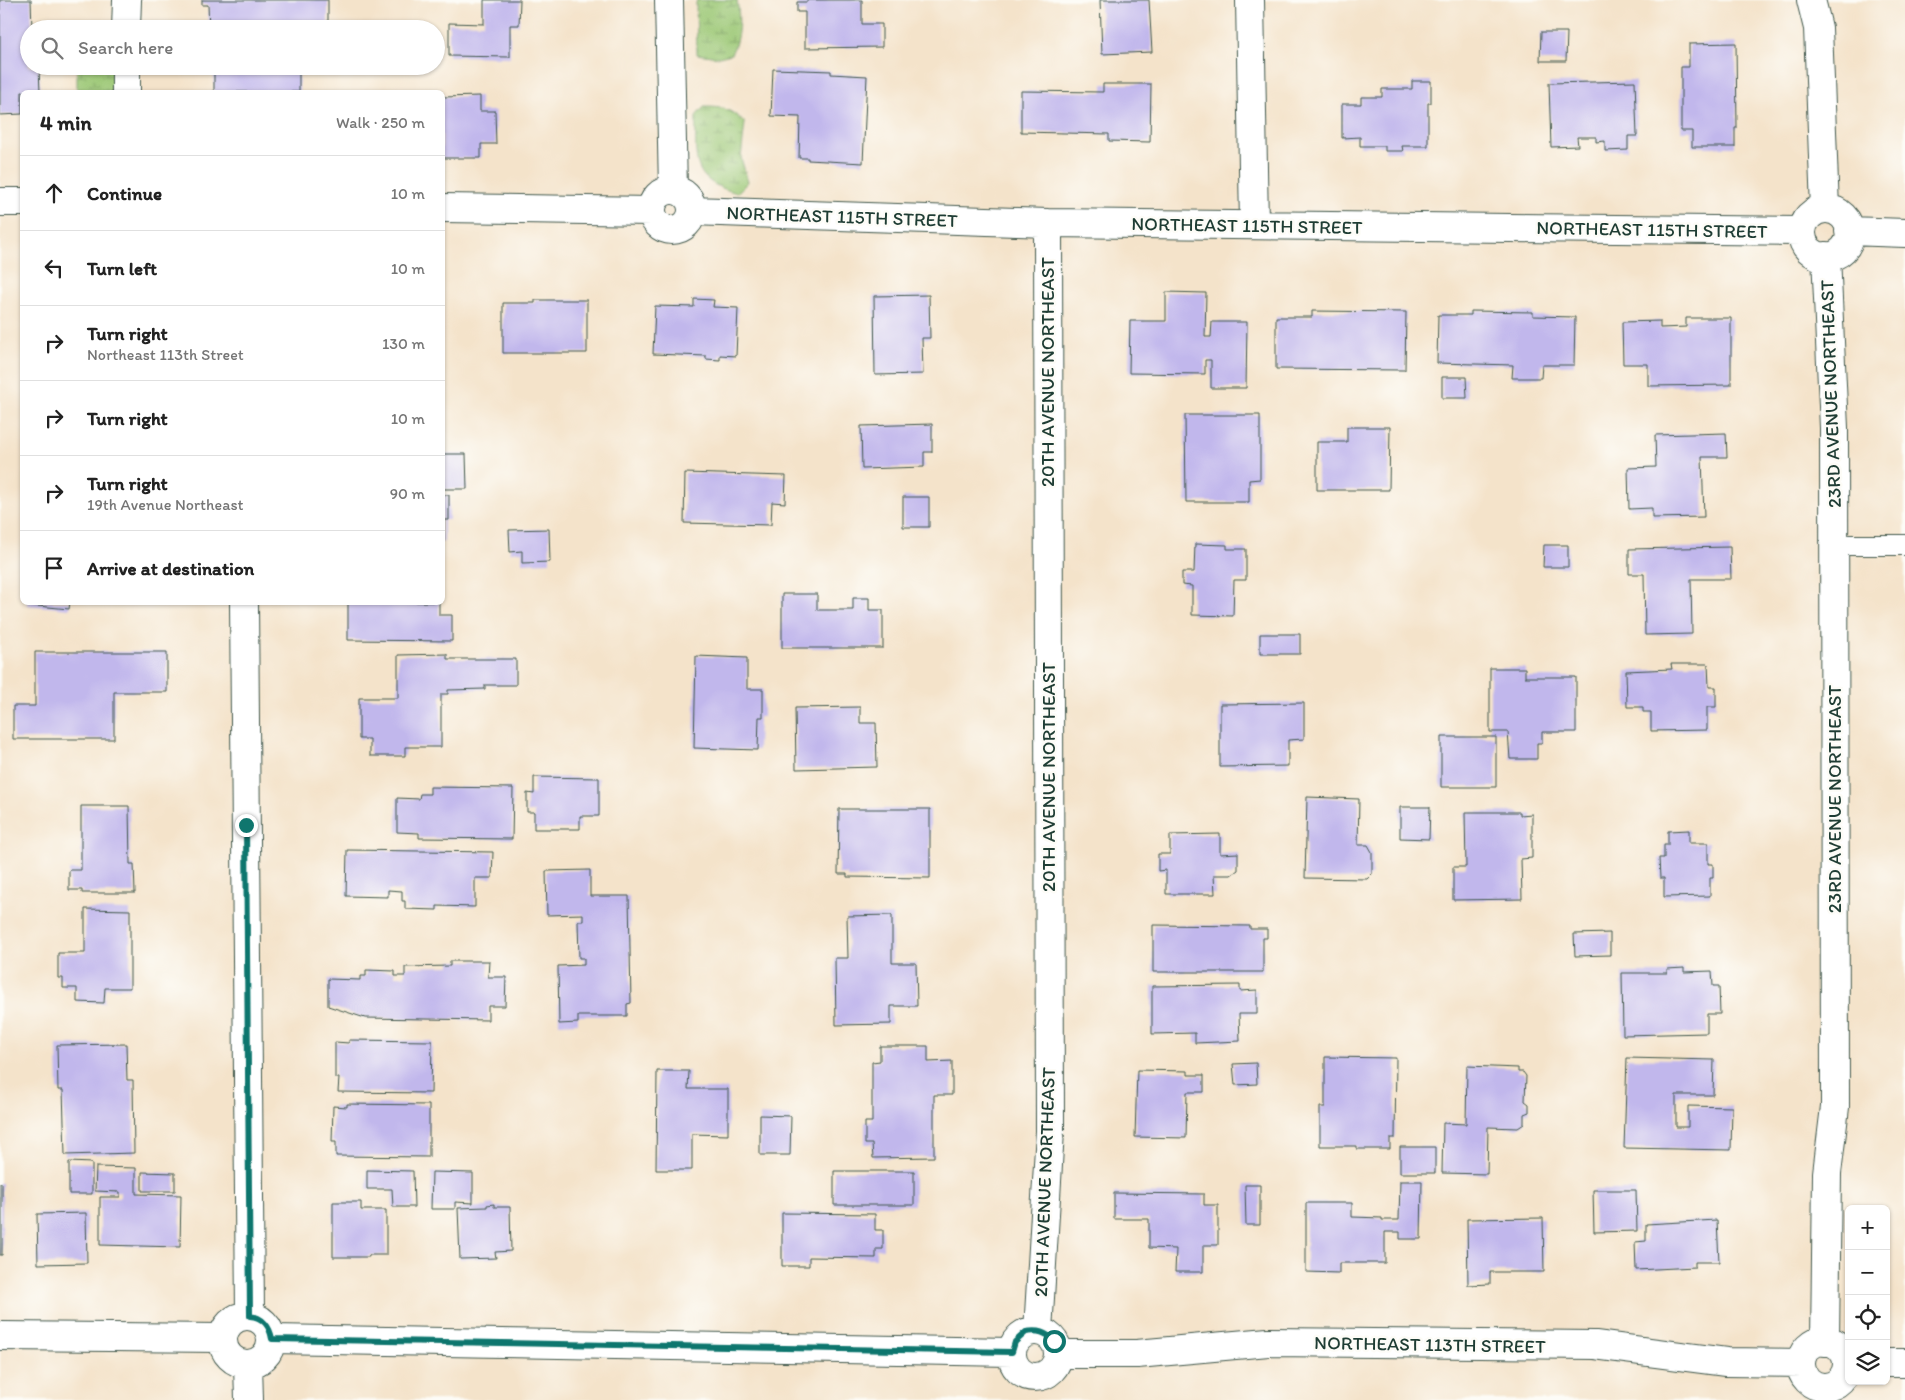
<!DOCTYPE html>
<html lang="en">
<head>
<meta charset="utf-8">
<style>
	body { margin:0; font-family:Itim,sans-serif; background:#f2f2f2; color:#222 }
	.controls { position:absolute; right:15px; bottom:15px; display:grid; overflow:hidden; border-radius:8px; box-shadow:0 1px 4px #0004 }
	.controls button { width:45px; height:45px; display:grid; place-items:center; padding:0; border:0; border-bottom:1px solid #e0e0e0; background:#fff; color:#222; font:25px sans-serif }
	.stop { position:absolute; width:15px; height:15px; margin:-11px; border:4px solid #0f766e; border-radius:50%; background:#fff }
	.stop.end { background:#0f766e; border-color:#fff; box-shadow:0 1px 5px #0008 }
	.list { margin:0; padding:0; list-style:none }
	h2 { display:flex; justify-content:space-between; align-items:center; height:65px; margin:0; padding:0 20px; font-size:21px }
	h2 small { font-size:16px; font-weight:400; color:#767676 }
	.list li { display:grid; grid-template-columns:32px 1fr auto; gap:15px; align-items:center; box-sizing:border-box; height:75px; padding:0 20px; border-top:1px solid #e0e0e0 }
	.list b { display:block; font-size:19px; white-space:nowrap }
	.list p { margin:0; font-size:16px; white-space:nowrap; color:#767676 }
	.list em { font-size:16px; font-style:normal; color:#767676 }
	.icon { flex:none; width:28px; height:28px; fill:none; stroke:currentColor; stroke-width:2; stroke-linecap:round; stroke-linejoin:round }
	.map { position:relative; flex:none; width:1905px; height:1400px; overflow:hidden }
	.search { position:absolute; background:#fff; box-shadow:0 1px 4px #0004; left:20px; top:20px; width:425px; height:55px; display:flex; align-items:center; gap:12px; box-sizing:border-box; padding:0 18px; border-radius:28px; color:#767676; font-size:19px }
	.panel { position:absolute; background:#fff; box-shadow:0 1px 4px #0004; left:20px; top:90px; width:425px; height:515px; border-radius:8px }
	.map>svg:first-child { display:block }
	.wetland { fill:url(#wetland-marsh); stroke:#5e8255 }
	.building { fill:#c1b7ec }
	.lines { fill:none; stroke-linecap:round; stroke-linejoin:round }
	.service-casing { stroke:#3f564a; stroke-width:22 }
	.minor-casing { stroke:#3f564a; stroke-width:30 }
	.service { stroke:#fff; stroke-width:20 }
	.minor { stroke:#fff; stroke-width:28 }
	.route { stroke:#0f766e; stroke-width:6 }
	.labels { text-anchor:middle; stroke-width:5; stroke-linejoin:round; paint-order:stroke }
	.street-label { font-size:19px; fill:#1f3d34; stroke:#fdfcf7 }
</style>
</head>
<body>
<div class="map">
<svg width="1905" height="1400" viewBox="0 0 1905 1400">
	<defs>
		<pattern id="wetland-marsh" width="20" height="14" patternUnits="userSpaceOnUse" patternTransform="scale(1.25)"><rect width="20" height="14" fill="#9cc876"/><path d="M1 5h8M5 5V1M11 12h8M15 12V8" fill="none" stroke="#7fa462"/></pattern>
	</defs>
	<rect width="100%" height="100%" fill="#fdfcf7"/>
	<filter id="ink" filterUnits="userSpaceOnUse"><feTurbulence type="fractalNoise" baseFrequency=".02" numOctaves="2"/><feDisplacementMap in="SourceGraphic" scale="10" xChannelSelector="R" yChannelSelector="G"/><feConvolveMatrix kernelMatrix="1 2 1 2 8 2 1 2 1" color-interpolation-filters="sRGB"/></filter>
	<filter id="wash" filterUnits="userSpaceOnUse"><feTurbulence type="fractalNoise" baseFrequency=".0096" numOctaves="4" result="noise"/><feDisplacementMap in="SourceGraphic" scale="20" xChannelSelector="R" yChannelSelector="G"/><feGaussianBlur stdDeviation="1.12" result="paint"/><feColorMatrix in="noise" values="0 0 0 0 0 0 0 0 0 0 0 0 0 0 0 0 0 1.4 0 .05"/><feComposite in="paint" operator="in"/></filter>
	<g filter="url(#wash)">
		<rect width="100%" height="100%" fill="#f4e3ca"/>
		<path class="wetland" d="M697,0h40c3,19 3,37 -6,54l-12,3 -22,-3 -1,-51z
			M84,66h30l-1,26h-36v-23h6z
			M704,107c21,0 26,2 41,16l-4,35 7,24 -11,11c-48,-13 -41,-34 -41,-77z"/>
		<g id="blocks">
			<path class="building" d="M0,0h31l1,29h-3v37l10,2 1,24h-18v22l-22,1z
				M202,0h126v29h-119l-1,-24h-6z
				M484,0h36l-1,25h-9v32l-61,-1v-33l35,1z
				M807,0h55v24h20v23l-77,1v-36h-8v-10h10z
				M1100,0h49l3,52 -50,2z
				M1541,32h26l-1,29h-26z
				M1736,43l1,85h-2v19h-43v-16h-11v-64h8v-23z
				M214,69h85v23h-85z
				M773,69l58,2v3l36,2 -4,87 -55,-3v-2h-9l1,-41 -29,-1z
				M1412,81h19v22h-3v43h-26l1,5h-18v-5h-25v-9l-18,1v-34h19v-7h21v-8h30z
				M1635,81l2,55h-9v14l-23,1v-10l-9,1v-5h-19l1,9 -27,1 -2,-64z
				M1103,84h48l-1,58 -41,-1v-7l-88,-2v-41l82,1z
				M480,96v15h15l1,33h-15v14h-39v-61z
				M1166,292l40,1 -1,44h6l1,-15h35l-1,66h-35v-28h-6v14l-76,-1 1,-52h36z
				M929,295l1,43h-8l1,36 -48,1 -1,-79z
				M694,299l20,1 -1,7 25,1 -2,48 -16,-1v5l-14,-1v-3l-53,-2 2,-48 39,1z
				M535,300h52v53h-84v-50h32z
				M1312,311l94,1 -1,58 -129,-1v-52h36z
				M1471,311l62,1v4l42,1 -1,48h-32l-1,13h-29l1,-13 -76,-2 1,-48h33z
				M1686,318h45v67l-83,1v-22h-25l-1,-42 38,-1v7l26,-1z
				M1442,377h24l1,21h-25z
				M1185,415h75v64l-11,1v22h-63z
				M932,424v28h-8v15l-62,2 -1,-43z
				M1347,427h43l-1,63h-72v-48h30z
				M1726,433l1,24h-25l2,60 -52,1v-10l-23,1 -1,-41 28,-1 -1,-32z
				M442,454h24l1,35h-25z
				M685,473l101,3 -1,27 -13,-1 -1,23 -87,-2z
				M442,495h7v25h-5v22h-2z
				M903,497h26v30h-26z
				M549,529l1,33 -28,1v-12l-12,1 -1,-22z
				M1195,544l32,1v4h19v31h-12l-1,36 -41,-1v-29l-10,-1v-13h12z
				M1544,545h24v22h-25z
				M1730,547l1,32h-40l1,55 -47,1 -1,-61h-15v-25z
				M782,594h35v16h36v-12h16v12h14v38h-101z
				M27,602h43l-1,7 -42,-4z
				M348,602h91v13h13v26l-104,-1z
				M1260,634h40v20h-40z
				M35,652h132v40h-53v47h-101v-33h22z
				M447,654v5h69v26h-31v4l-37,1v4h-7v53h-36v9h-35v-17h-11v-41h39v-43z
				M696,656l51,2v31h16v28h-4l-1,33 -64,-2z
				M1671,664h37l1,23h7v20h-9v23l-56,1v-19h-8v-5h-16l-1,-36 46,-2z
				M1490,668h35v9h51v55h-34v11h-5v16h-27l-2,-27h-18z
				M1304,703v36l-16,1v26l-68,1v-63z
				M860,707v16h16l1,44 -81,2 -1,-61z
				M1441,737h55v50h-55z
				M534,777l65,1v38h-19v13h-46v-17h-7v-19l7,1z
				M430,787l83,1 -1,51 -93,-1v-5l-22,-1v-34l22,1 1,-5h10z
				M1307,797l52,2 -1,46h10l4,7v22l-5,5 -62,-1z
				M81,806h48l1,58h4l1,29h-53v-3h-13v-20h12z
				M1400,807h30l-1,32 -29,-1z
				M839,809h91v69l-83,-1v-3h-9z
				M1465,812h55v3l12,-1v44l-11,1 1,40 -69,1v-33h13z
				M1689,830v13h19v21h5v14h-3v18l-46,1v-19h-4l-1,-20h5v-13h4v-14z
				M1220,834v20l18,-1v17l-7,5h-17l1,19h-49v-24l-8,1v-17h12v-19z
				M347,850l146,2 -1,26h-17v29l-38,-1v4l-32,-1v-8h-3v-10l-14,-1v7l-42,-1z
				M590,870v26h39l2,107 -4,1v12h-49v7l-19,1 -1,-58 26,-1v-7h-5l-1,-37h5v-7l-36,1 -1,-44z
				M85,909l45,1v78h-25l-1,15 -27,-1v-14h-14v-10h-5v-25h27z
				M892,915v48h24l1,43h-26v18l-55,1 -1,-67h13l-1,-42z
				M1153,925l97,1v3h17v9h-4v34h-110z
				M1610,933v22l-35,1 -1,-22z
				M450,961h39l-1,16h18l-1,29h-17v14l-123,-2 -37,-12v-27l32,1v-4h6v-6l29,1v5h10v-9l45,-1z
				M1684,968v4l28,-1 1,15h6l1,28h-13v19l-84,2 -1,-62h45v-4z
				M1240,985v6l17,-1v24h-18l1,27 -45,2v-10l-43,1v-48z
				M349,1040l83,1 -1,52 -93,-1 1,-14h-4v-36l14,1z
				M126,1044l1,36h6l1,73 -69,2 -2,-65h-5l-1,-45z
				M880,1046h48v16l24,-1v34h-18v62l-61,1 -1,-14h-7v-22h7v-60l8,-1z
				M1325,1057l71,1 -1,80h-5v11h-33v-3h-37v-39h5z
				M1627,1058l87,2 -1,35h-37v32h12v-21l44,1 -1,43 -107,-2z
				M1256,1063l1,21 -22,1 -2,-21z
				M1467,1066l51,2v4h5l3,4 -1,25 4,3v8l-5,2v10l-6,4 -30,-1 -1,47 -45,-1 1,-50 23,1z
				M1137,1070l51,1v4h16v17h-17l-1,46 -51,-1z
				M657,1071h32l-1,18h40v46l-36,-1v36h-36z
				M347,1104l82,1v52l-93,-1v-14h-4l1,-36 14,1z
				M760,1115l31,1 -1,39h-30z
				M1400,1147h35v26h-35z
				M69,1162l23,1v31h-23z
				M96,1167l40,1v26l45,1 -1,52 -80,-2v-48h20v-5l-25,-1z
				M367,1170l46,1 1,36h-21l-1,-18h-25z
				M834,1171h80v34h-80z
				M142,1172l33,1v18h-33z
				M432,1172l41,1v30l-18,-1v7h-24z
				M1400,1181h22l-1,58h-21v-7h-15v31h-46v10l-33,-1v-69h46v14l30,1v2h17z
				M0,1183h2v72h-2z
				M1245,1185h15v40h-14z
				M1593,1190h43l1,41 -43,1z
				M1114,1193l90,1v11h14v40h-15v27h-28l1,-23 -27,-1v-29h-35z
				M333,1202h28v8h25v45h-17v2h-36z
				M494,1204v3h16l1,44 -16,1 1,6 -36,1 -2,-51 29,-1v-2z
				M86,1213l1,50 -49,1 -1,-50z
				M782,1213l93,1v16h8v19h-7v9l-67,-1v9h-27z
				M1543,1218l1,54h-54v12l-22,1 -1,-66z
				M1717,1220l2,42h-24v5l-59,3 -1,-28 11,-1v-17z"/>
		</g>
	</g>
	<g filter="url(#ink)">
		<use href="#blocks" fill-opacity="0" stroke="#3f564a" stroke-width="1"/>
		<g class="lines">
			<defs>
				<path id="service" d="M1834,545h71"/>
				<path id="minor" d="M669,0l4,190
					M1250,0l4,225
					M1811,0l7,28 7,181
					M126,29l1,-29
					M126,92v-26
					M652 210a20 20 0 1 1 40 0a20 20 0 1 1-40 0Z
					M0,202h22
					M442,208l210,3
					M1802 233a24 24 0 1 1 48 0a24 24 0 1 1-48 0Z
					M692,211l356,12 754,8
					M1849,231l56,2
					M244,602l6,713
					M223 1340a24 24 0 1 1 48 0a24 24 0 1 1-48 0Z
					M1038,1331l12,-200 -2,-908
					M1012 1354a23 23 0 1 1 46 0a23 23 0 1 1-46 0Z
					M0,1336l223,2
					M272,1339l740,13
					M1801 1364a23 23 0 1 1 46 0a23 23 0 1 1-46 0Z
					M1825,1342l2,-169 8,-66 -1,-679 -8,-172
					M1058,1354h79l131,-12 327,3 131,17 75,1
					M1886,1363h19
					M248,1364l1,36"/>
			</defs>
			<use href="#service" class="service-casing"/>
			<use href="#minor" class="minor-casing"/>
			<use href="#service" class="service"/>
			<use href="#minor" class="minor"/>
		</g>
	</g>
	<g class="lines" filter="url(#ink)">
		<path class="route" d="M246,825l4,491c13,1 20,11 22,23l740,13 3,-10 11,-10c12,-2 20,0 28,9"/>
	</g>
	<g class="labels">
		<g class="street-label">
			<text transform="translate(842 216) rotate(2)" y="7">NORTHEAST 115TH STREET</text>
			<text transform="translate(1247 225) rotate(1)" y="7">NORTHEAST 115TH STREET</text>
			<text transform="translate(1652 229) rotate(1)" y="7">NORTHEAST 115TH STREET</text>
			<text transform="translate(1047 372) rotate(-90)" y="7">20TH AVENUE NORTHEAST</text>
			<text transform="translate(1830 394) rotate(-92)" y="7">23RD AVENUE NORTHEAST</text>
			<text transform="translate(1048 777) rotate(-90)" y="7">20TH AVENUE NORTHEAST</text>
			<text transform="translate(1834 799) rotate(-90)" y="7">23RD AVENUE NORTHEAST</text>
			<text transform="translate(1044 1182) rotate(-88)" y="7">20TH AVENUE NORTHEAST</text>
			<text transform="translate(1430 1344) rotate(1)" y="7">NORTHEAST 113TH STREET</text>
		</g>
	</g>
</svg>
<div class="controls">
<button>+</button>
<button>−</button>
<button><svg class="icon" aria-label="locate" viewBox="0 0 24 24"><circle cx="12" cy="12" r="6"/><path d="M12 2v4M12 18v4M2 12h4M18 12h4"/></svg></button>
<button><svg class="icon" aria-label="layers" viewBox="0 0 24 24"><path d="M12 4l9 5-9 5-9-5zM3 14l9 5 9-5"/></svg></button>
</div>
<div class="stop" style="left:1054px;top:1341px"></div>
<div class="stop end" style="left:246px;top:825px"></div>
<div class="search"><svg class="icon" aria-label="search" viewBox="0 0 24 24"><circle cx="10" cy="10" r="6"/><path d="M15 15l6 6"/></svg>Search here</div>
<section class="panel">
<h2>4 min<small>Walk · 250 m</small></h2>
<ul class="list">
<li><svg class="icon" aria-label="ahead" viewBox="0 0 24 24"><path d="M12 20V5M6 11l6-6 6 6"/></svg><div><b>Continue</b></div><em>10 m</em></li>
<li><svg class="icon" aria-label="left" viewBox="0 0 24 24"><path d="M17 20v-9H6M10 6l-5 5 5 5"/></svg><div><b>Turn left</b></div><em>10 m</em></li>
<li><svg class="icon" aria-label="right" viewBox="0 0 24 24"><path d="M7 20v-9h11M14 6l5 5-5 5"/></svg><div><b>Turn right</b><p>Northeast 113th Street</p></div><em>130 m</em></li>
<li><svg class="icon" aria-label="right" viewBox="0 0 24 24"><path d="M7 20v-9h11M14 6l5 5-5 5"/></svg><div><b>Turn right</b></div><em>10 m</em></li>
<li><svg class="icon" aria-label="right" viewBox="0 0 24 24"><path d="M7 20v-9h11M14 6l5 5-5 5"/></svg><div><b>Turn right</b><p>19th Avenue Northeast</p></div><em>90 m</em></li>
<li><svg class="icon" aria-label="arrive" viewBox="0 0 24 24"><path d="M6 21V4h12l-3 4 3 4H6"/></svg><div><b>Arrive at destination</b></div></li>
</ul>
</section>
</div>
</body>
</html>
